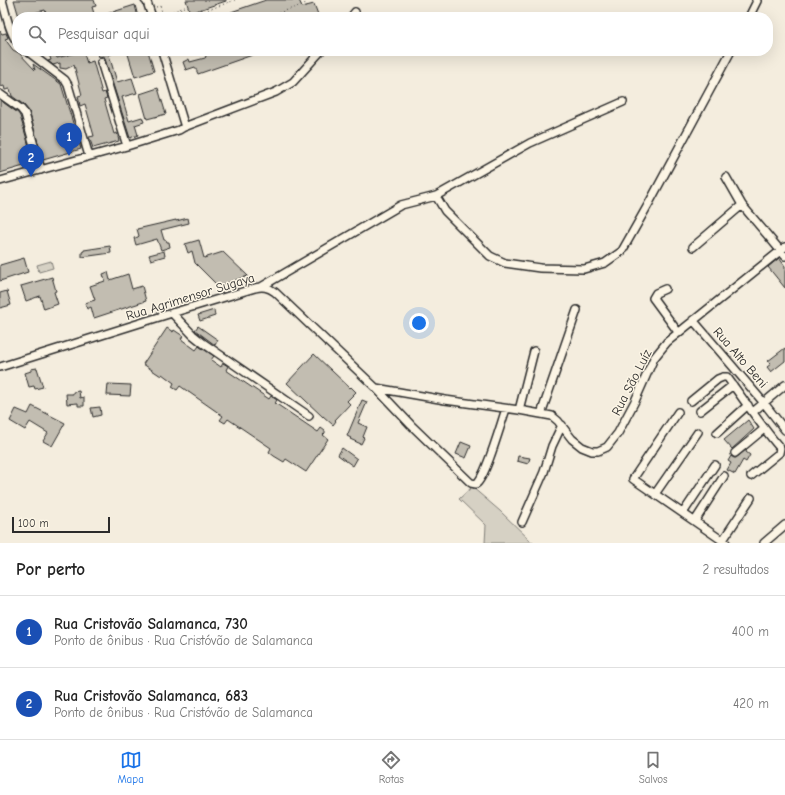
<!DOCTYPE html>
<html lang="pt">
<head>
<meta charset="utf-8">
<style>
	body { margin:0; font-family:"Comic Neue",sans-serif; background:#f6f6f6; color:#222 }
	.scale { position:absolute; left:12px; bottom:10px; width:98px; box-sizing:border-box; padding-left:4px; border:2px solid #2b2b2b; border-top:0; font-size:11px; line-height:14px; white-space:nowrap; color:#2b2b2b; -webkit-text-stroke:3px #fcf5e5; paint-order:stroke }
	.you { position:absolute; left:419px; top:323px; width:14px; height:14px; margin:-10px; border:3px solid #fff; border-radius:50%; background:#1a73e8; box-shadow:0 0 0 6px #1a73e833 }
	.badge { display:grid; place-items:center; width:26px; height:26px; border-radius:50%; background:#1a73e8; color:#fff; font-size:13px; font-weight:700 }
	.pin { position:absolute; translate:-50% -33px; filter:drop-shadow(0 1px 2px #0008) }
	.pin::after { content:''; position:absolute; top:21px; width:14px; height:12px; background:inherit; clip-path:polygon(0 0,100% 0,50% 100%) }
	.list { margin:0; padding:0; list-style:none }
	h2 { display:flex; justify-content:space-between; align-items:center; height:52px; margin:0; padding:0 16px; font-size:17px }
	h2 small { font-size:13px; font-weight:400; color:#767676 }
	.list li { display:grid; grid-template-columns:26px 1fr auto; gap:12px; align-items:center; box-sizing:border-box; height:72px; padding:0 16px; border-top:1px solid #e0e0e0 }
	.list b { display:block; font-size:15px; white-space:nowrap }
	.list p { margin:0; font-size:13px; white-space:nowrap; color:#767676 }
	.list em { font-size:13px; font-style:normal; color:#767676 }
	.icon { flex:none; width:22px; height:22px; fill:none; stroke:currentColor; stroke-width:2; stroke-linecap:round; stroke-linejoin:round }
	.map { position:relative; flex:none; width:785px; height:543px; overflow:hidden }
	.search { position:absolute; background:#fff; box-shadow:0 4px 16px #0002; left:12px; right:12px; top:12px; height:44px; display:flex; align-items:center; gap:10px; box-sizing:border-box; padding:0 14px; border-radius:16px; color:#767676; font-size:15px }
	.sheet { height:196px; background:#fff }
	nav { display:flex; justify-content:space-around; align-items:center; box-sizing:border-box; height:56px; border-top:1px solid #e0e0e0; background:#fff; font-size:11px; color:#767676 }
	nav a { display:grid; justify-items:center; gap:2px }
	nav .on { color:#1a73e8 }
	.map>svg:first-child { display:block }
	.green { fill:#d6d1c4; stroke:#807e78 }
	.building { fill:#c2bdb1; stroke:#2b2b2b }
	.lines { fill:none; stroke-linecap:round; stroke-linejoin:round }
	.minor-casing { stroke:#2b2b2b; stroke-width:10 }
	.path { stroke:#2b2b2b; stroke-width:1; stroke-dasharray:1 3; stroke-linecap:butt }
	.minor { stroke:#fcf5e5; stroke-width:7 }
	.labels { text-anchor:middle; stroke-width:3; stroke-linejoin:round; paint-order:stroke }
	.street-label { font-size:13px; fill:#2b2b2b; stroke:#fcf5e5 }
</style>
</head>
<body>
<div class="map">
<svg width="785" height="543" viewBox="0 0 785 543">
	<rect width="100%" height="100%" fill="#f4edde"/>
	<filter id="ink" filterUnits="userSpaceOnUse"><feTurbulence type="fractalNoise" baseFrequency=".025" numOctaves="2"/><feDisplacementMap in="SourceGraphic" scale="8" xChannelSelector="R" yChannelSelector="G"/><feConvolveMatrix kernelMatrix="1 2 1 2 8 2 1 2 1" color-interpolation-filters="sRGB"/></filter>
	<g filter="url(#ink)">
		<path class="green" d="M51,261l2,7 -14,4 -2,-7z
			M472,487l28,24 33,32h-48l1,-18 -27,-26z"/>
		<path class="building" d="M14,0h80l2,6 -4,1 3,10h-12l-1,-1 -5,1h-12l-1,-2 -8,2h-9l-2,-7 -26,7z
			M186,0h40v1l-36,12z
			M266,0h33l3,7 12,-3 5,13h-74v-2l-5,2h-19v-1l10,-3v-1z
			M135,5l3,12h-7v-2l-6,2h-25v-1z
			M0,31l2,3 4,-1 2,5 -3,1 8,11 6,3 16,17 -2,-6 28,20 20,65 -38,11 -14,-49 -5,-6 -12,-9 -2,-7 -5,1 -1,-4 -4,1z
			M48,51h7l2,7 19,-5 -1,-2h8l4,12 6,-2 9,32 3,-1 2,6 -3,1 10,35 3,-1 2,8 -26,7 -4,-11 5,-1 -9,-32 -5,2 -2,-10 4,-1 -8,-30 -8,4 -6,-1v-5l-7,2 -5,-4 3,-1z
			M97,51h19v1l-7,3 8,27 15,-4 5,15 -15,4 7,24 13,-4 2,5 -9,3 3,10 -8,3 -26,-82 -5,1z
			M127,51h21l6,20 -19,6z
			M204,51h56l1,1 -63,22 -3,-7 -9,3 -3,-8 6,-3 1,3 15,-4 1,-1z
			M158,88l8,26 -19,5 -7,-25z
			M0,100l18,13 2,3 14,47 -34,10z
			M188,218l1,5 -28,7 3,10h2l1,2h2l1,5 -9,3 -4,-11 -21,6 -2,-7 4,-1 1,-1 -2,-7 39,-9v1z
			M199,240l5,18 19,-6 25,24 -30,10 -23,-23 -3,-12 -4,2 -3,-9z
			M110,246l1,7 -29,4v-5l2,-1v-1z
			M164,251l1,5 -14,4 -2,-5z
			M24,258l4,14 -28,9v-16z
			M779,258l6,8v22l-17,-21z
			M108,272l2,8 18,-6 4,15 10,-3 4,15 -52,17 -3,-11 -4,2 -2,-6 10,-3 -5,-14 15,-5 -2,-7z
			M52,277l4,14 -2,1 4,12 -14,5 -4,-13 -14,5 -5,-15z
			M7,291l4,14 -11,3v-15z
			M214,310l1,6 -15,5 -2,-6z
			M198,326l20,14 -3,5 -20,-15z
			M167,328l6,4 1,-2 9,6 -2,3 15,11 3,-4 1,1 14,9 -3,4 10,7 2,-4 5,3 -2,4 43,29 2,-3 6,4 -2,3 43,29 3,-4 4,3v2l-2,2 5,4 -22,33 -20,-13 -2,3 -10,-6 -5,-4 2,-4 -43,-29 -3,4 -5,-3 3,-4 -43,-30 -3,4 -5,-3 2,-4 -12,-9 -1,2 -18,-12z
			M785,348v13l-14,11 -4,-5 4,-3 -3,-3z
			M314,354l36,34 1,-1 5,5 -9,9 3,3 -15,16 1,1 -3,4 -10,-9v1l-36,-34z
			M37,368l6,19 -8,2 -1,-3 -5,1 -4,-14 6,-2v-2z
			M108,384l23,1 -1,11 -23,-1z
			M79,391l1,7 4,-1v9h-6v-3l-11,1 -1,-10h7v-2z
			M362,400l5,2 -9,21 9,4 -4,10 1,1 -3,6 -11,-5 1,-1 -4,-2z
			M32,406l33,17 -13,23 -9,-5 5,-8 -18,-11 -5,8 -15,-9 6,-12 12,5z
			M100,407l1,8 -8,2 -2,-9z
			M748,420l6,9 -22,20 -8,-9z
			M461,442l10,4 -5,12 -10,-4z
			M342,448l15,11 -4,7 -15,-11z
			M747,449l-1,3 4,3 -4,7 -3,-2 -8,14 -8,-4 4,-7 -3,-2 3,-5 3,2h2z
			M518,456l12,2 -2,6 -11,-3z"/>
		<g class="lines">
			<defs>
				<path id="minor" d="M2,0c4,13 7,32 15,42
					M145,0l2,2 5,15
					M351,17l4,-5
					M749,17l8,-16 -1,-1
					M27,51l38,29 3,5 21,71
					M162,51l22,73v3
					M101,62l26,84
					M0,94l21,15 4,5 16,56
					M0,181l127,-35 52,-16 5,-3 92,-35 17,-10 28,-31
					M436,196l9,15 45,45 15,7 35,5 44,1 21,-6 17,-12 26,-46 83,-154
					M742,205l43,51
					M693,247l49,-42 -16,-28
					M261,287l140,-82 35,-9 94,-53 93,-41
					M665,289l-9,4 -3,5 25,34
					M172,313l21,22 10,8 106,73
					M693,320l71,83 21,27
					M0,367l172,-54 83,-25c8,-2 13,-1 20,4l101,96 35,37 60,58 5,1c10,-7 25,-61 30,-75
					M376,388l69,12 74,10 33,6 6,5 14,18 10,8 10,4h6l9,-4 11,-14 17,-32 19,-43 13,-16 118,-95
					M691,401l27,-22 5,-2h4c18,24 34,49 53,71l-1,5 -28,23
					M519,410l15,-59
					M700,411l33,-26
					M678,412l-45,67 93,64
					M753,412l32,-27
					M541,414l36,-104
					M717,433l31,-28
					M735,453l29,-24
					M655,494l43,-62
					M683,513l32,-48
					M695,521l29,-45
					M522,522l22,-50 8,-26 10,-21
					M723,540l28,-42
					M764,543l21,-18"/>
			</defs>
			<use href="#minor" class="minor-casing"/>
			<path class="path" d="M156,7l4,-1 3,9 22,-8 4,10 46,-17
				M267,17l38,-13 -2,-4"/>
			<use href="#minor" class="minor"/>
		</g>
	</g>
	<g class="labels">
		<g class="street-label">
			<text transform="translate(190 296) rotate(-17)" y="5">Rua Agrimensor Sugaya</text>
			<text transform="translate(741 357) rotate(49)" y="5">Rua Alto Beni</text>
			<text transform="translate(631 382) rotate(-63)" y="5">Rua São Luíz</text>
		</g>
	</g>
</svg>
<div class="scale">100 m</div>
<div class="you"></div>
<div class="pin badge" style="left:69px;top:156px;background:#1a4fb4">1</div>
<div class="pin badge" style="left:31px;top:177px;background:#1a4fb4">2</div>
<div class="search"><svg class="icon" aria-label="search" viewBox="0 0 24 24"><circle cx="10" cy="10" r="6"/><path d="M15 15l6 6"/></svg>Pesquisar aqui</div>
</div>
<section class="sheet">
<h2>Por perto<small>2 resultados</small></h2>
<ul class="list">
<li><span class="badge" style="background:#1a4fb4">1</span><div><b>Rua Cristovão Salamanca, 730</b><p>Ponto de ônibus · Rua Cristóvão de Salamanca</p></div><em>400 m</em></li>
<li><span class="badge" style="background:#1a4fb4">2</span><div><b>Rua Cristovão Salamanca, 683</b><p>Ponto de ônibus · Rua Cristóvão de Salamanca</p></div><em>420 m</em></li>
</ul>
</section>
<nav>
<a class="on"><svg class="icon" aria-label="map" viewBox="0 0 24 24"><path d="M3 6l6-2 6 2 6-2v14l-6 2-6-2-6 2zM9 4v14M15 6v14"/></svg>Mapa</a>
<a><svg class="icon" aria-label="directions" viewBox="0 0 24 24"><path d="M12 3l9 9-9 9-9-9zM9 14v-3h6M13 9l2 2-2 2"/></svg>Rotas</a>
<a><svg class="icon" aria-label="saved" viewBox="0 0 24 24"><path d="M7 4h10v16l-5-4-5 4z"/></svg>Salvos</a>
</nav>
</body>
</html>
